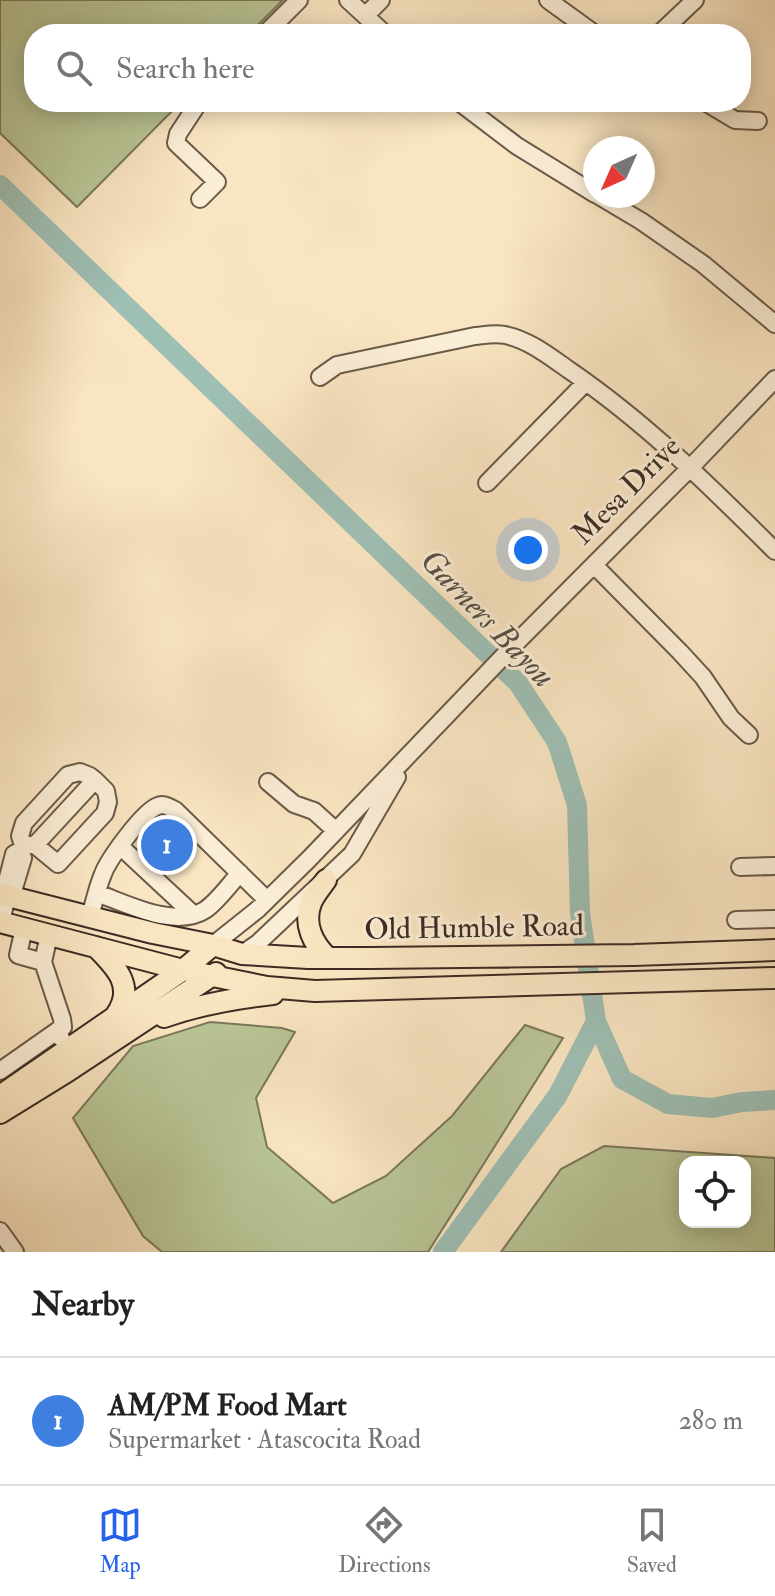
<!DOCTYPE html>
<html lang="en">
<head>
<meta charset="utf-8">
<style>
	body { margin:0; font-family:"IM FELL Double Pica",serif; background:#f2f2f2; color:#222 }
	.controls { position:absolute; right:24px; bottom:24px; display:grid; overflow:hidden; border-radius:16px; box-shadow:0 4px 20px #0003 }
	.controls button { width:72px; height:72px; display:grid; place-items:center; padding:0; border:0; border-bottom:2px solid #e0e0e0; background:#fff; color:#222; font:40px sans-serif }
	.compass { position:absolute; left:583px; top:136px; width:72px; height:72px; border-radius:50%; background:#fff; box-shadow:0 4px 20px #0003; rotate:225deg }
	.you { position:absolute; left:528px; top:550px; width:28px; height:28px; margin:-20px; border:6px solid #fff; border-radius:50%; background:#1a73e8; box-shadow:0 0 0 12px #1a73e833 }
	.badge { display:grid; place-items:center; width:52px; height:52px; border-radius:50%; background:#2563eb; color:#fff; font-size:26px; font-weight:700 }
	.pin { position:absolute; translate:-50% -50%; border:4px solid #fff; box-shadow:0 2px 8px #0006 }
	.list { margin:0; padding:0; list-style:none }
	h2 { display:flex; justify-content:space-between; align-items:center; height:104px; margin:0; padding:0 32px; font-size:34px }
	h2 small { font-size:26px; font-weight:400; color:#767676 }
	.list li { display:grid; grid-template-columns:52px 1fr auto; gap:24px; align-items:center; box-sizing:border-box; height:128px; padding:0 32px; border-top:2px solid #e0e0e0 }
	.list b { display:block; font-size:30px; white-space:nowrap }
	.list p { margin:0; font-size:26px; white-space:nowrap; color:#767676 }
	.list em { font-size:26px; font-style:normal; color:#767676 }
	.icon { flex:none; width:44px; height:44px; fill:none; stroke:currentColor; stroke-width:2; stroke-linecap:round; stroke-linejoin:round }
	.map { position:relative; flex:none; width:775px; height:1252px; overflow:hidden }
	.search { position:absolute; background:#fff; box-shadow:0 4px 20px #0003; left:24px; right:24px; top:24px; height:88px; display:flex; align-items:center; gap:20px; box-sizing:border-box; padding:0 28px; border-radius:32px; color:#767676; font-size:30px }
	.sheet { height:232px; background:#fff }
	nav { display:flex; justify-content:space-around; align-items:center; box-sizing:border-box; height:112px; border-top:2px solid #e0e0e0; background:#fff; font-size:22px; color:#767676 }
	nav a { display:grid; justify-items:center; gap:4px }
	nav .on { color:#2563eb }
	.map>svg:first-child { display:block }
	.green { fill:#b9c596; stroke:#7a785c; stroke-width:2; fill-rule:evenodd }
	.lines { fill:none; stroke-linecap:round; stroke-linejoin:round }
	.river { stroke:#9ebfb4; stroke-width:20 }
	.minor-casing { stroke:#6b5a4a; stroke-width:20 }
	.major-casing { stroke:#3c2b23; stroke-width:24 }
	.minor { stroke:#fbeed7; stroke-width:16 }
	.major { stroke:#f9e5c1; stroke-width:20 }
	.labels { text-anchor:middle; stroke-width:6; stroke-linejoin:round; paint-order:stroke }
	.street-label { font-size:30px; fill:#3c2b23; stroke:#fbeed7 }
	.water-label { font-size:32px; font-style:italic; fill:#545047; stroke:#fbeed7 }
</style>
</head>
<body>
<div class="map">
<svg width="775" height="1252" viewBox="0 0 775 1252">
	<rect width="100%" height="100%" fill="#f9e5c1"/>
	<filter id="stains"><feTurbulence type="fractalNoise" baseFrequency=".0025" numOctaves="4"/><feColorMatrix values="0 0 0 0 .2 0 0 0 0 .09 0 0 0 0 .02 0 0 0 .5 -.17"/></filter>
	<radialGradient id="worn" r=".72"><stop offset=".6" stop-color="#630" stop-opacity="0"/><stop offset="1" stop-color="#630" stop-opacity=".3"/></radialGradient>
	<path class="green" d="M0,0h283l-34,34h-215v68h147l-104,105 -77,-74z
		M210,1022l72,6 13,4 -39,66 11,49 66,56 53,-27 66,-60 73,-91 38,13 -135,214h-266l-19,-16 -70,-118 60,-72z
		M604,1146l171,12v94h-274l60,-83zM745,1162v60h-60v-60z"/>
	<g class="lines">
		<path class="river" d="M0,185l518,498 39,59 20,63 3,108 16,108 -38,74 -115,157
			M596,1021l26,58 46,25 44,4 30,-6 33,-2"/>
		<defs>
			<path id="minor" d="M348,0l37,34
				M548,0l47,34
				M366,15l15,-15
				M265,34l34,-34
				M659,34l36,-34
				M199,102l-21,32 -2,9 41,39 -17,17
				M459,102l58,44 78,48
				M705,102l30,18 23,1
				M599,196l42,25 62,43 72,60
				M320,377l17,-12 138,-29c10,-1 20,-3 30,-1 24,5 44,21 64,35 76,52 141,116 206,181
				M487,483l99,-101
				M594,565l86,87 23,25 28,41 18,17
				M268,782l26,22 20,7 22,20
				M35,845l60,-65
				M120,846l74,69
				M20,851l3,-6h12l23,19 47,-51 3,-11 -2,-11 -11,-11 -5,-4 -10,-4 -12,3 -44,48 -4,13 3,9
				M740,867l35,-1
				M97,893c30,11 78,36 108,17 13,-9 24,-25 35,-37
				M90,917c4,-14 7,-29 13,-43 5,-14 41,-64 55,-68 6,-3 12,2 17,4l92,90
				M736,920l39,-1
				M1,922l6,-26 -1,-11 8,-31 6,-3 3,7 -9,30 -7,8
				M24,928l-6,27 25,7
				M49,935l-6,27 19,57 1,8 -6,4
				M213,945l44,-35 52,-51 206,-215 175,-176 85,-89
				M242,954l16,-11 94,-89 45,-77
				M0,1071l57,-40 4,7
				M0,1231l15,21"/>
			<path id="major" d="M326,880c-5,7 -12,15 -15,23 -8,21 2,41 17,55
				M0,894l153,39 60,12 29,9 66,4h63l263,-3 141,-5
				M0,922l183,48 84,17 48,4 460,-13
				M96,947c20,20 40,40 20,68
				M164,1017c34,-12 72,-19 109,-23
				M0,1096l183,-126 30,-25
				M0,1113l68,-42 148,-98"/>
		</defs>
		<use href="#minor" class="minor-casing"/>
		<use href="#major" class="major-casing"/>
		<use href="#minor" class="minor"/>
		<use href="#major" class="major"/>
	</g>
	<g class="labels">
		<g class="street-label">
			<text transform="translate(626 490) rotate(-45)" y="10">Mesa Drive</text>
			<text transform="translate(474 927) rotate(-1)" y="10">Old Humble Road</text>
		</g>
		<g class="water-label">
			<text transform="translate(488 618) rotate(46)" y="11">Garners Bayou</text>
		</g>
	</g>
	<rect width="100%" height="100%" filter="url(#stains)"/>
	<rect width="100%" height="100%" fill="url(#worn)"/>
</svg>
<div class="controls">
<button><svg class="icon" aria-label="locate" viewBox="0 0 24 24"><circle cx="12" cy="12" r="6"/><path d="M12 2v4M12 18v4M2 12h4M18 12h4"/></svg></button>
</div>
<svg class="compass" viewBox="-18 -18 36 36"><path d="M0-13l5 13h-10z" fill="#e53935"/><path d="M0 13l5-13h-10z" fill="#767676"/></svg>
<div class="you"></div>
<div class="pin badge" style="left:167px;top:845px;background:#3f7fe0">1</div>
<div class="search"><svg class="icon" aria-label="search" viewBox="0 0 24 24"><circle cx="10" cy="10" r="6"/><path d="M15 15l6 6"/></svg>Search here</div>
</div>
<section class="sheet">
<h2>Nearby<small></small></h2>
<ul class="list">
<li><span class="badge" style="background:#3f7fe0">1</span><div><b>AM/PM Food Mart</b><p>Supermarket · Atascocita Road</p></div><em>280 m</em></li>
</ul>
</section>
<nav>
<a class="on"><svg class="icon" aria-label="map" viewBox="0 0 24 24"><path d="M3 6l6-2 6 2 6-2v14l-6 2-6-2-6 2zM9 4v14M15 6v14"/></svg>Map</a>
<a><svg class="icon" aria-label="directions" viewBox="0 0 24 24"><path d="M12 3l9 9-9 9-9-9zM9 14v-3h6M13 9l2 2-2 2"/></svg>Directions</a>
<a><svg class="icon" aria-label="saved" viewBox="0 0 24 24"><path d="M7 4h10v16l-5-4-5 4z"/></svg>Saved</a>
</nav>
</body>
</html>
